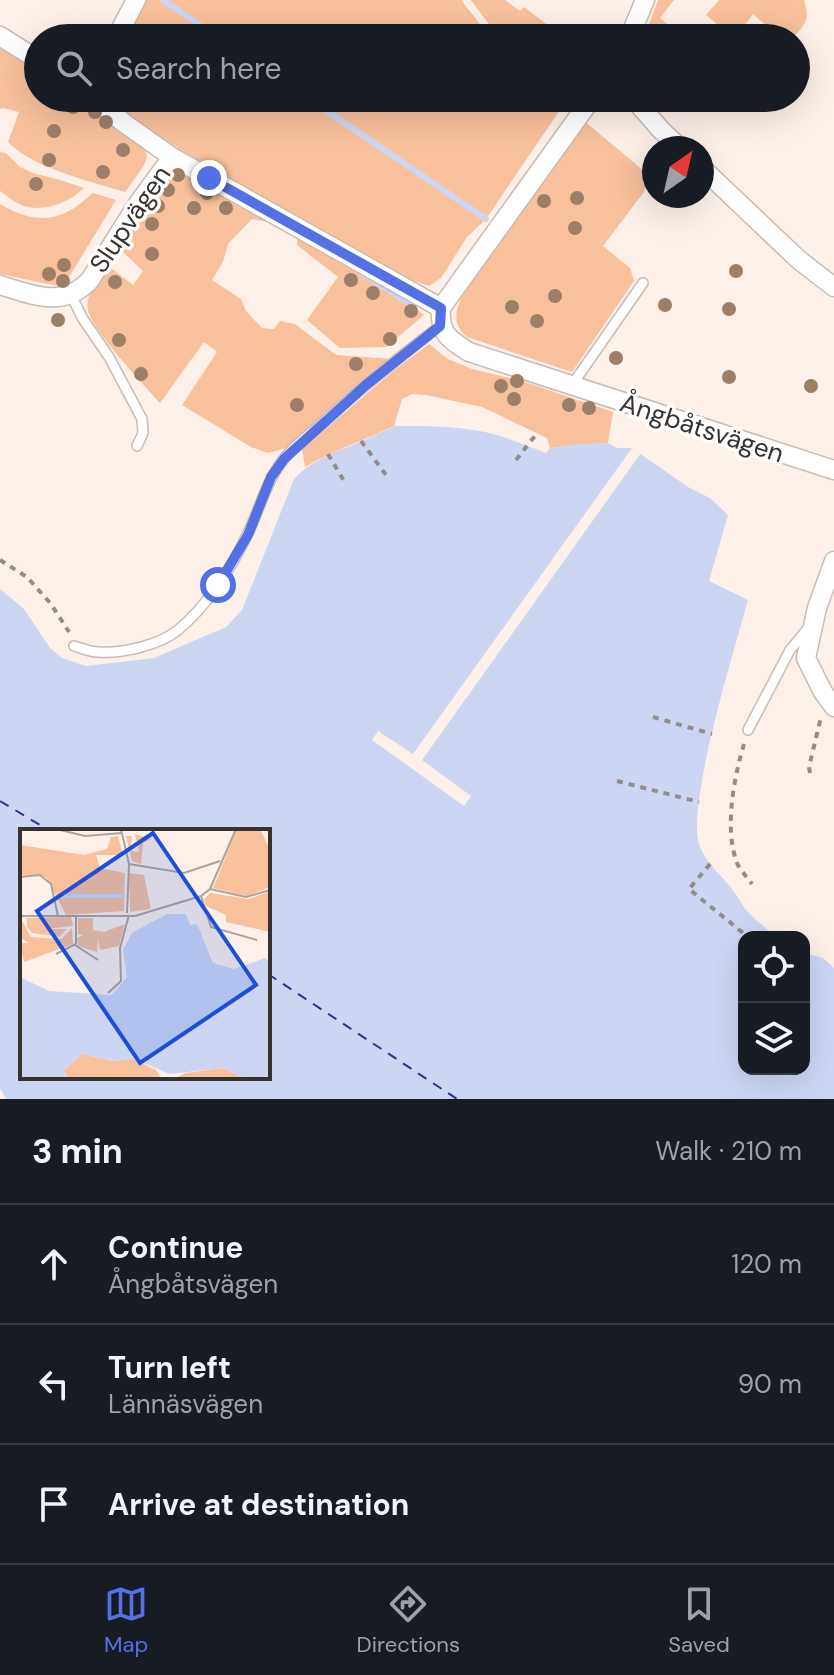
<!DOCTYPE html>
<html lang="en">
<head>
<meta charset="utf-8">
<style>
	body { margin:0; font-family:"DM Sans",sans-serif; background:#242831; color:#f1f3f6 }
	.controls { position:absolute; right:24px; bottom:24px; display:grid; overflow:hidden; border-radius:16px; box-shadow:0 8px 32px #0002 }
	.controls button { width:72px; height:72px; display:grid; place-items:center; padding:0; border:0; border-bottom:2px solid #363941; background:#171b24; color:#f1f3f6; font:40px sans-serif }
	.compass { position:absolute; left:642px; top:136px; width:72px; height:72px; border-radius:50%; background:#171b24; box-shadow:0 8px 32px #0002; rotate:34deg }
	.stop { position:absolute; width:24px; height:24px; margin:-18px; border:6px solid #5370e5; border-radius:50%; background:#fff }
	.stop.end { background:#5370e5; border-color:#fff; box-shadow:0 2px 8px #0008 }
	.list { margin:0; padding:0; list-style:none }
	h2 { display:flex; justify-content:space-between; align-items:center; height:104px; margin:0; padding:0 32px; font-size:34px }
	h2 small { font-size:26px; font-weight:400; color:#9ea1a6 }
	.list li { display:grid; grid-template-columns:52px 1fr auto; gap:24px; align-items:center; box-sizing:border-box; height:120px; padding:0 32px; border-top:2px solid #363941 }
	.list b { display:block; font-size:30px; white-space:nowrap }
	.list p { margin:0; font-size:26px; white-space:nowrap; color:#9ea1a6 }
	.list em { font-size:26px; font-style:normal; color:#9ea1a6 }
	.icon { flex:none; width:44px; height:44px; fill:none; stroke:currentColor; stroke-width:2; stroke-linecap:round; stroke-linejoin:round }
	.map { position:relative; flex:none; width:834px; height:1099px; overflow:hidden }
	.search { position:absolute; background:#171b24; box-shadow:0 8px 32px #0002; left:24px; right:24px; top:24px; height:88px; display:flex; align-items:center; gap:20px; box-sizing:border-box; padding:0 28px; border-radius:44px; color:#9ea1a6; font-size:30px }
	.sheet { height:464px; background:#171b24 }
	nav { display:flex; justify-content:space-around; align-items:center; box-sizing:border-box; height:112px; border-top:2px solid #363941; background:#171b24; font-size:22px; color:#9ea1a6 }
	nav a { display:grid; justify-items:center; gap:4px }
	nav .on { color:#5370e5 }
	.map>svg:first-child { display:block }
	.green { fill:#f8c09b }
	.water { fill:#ccd6f3; fill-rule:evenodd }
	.pier { fill:#fdf0e8 }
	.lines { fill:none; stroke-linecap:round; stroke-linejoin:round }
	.stream { stroke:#ccd6f3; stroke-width:6 }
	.ferry { stroke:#263787; stroke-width:2; stroke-dasharray:10 8; stroke-linecap:butt }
	.service-casing { stroke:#c8bcb4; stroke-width:12 }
	.minor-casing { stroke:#c8bcb4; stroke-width:21 }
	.path { stroke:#948c87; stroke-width:4; stroke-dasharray:6 6; stroke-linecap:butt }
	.service { stroke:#fff; stroke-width:9 }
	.minor { stroke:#fff; stroke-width:18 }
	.tree { fill:#9d7f68 }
	.route { stroke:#5370e5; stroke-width:10 }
	.labels { text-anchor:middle; stroke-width:7; stroke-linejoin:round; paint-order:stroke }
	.street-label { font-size:26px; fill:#36322f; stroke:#fff }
	.inset-river { fill:none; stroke:#ccd6f3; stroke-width:4 }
	.inset-road { fill:none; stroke:#ada49e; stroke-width:2 }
	.view { fill:#1d4ed8; fill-opacity:0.15; stroke:#1d4ed8; stroke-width:4 }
	.inset-edge { fill:none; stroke:#36322f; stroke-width:4 }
</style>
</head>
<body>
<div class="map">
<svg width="834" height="1099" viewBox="0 0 834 1099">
	<rect width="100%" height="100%" fill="#fdf0e8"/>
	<path class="green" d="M142,0h319l30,38h-369z
		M471,0h34l15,11 4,-4 41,31h-60l-17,-15z
		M658,0h16l-14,18 7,6 -1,3 13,11h-35z
		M719,0h85c6,19 2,26 -13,38h-11l-27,-24 -18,24h-28l11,-13 -12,-10z
		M0,44l38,22v32h49l58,47 2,13 -4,9 -18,25c-33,-10 -94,-25 -117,-50l11,-30 -16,-4 -3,1z
		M121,98h436l7,6 -78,115 -19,18 -26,41 -12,8 -32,-11 -206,-119 -51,-32 -13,-11z
		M583,120l67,56 -6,16 -41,54 27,22 4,13 -62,91 -105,-35c-17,-14 -11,-30 -1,-47z
		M0,152l6,1 14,14 13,6 27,7 24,8c-13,13 -36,23 -55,19 -11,-1 -20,-10 -29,-16z
		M178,169l92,50 -2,3 -16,-3 -24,25 -5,18 -11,18 29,19 5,12 16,17 12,1 6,-8 15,3 41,31 56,4 -106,89 -18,5 -17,-6 -69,-42 35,-53 -13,-10 -44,61c-16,-18 -69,-74 -72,-93 -3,-16 11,-33 19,-45l26,20 10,-14 -21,-20 2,-13 42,-64z
		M93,193l23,7 -50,82 -8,4 -58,-12v-70c37,22 62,18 93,-11z
		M298,235l121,76 5,4 -38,32 -46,1 -33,-28 31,-43 -41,-32z
		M429,344l19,15 24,10 53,13 88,30 -5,31 -58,5 -3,-10 -65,-31 -56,-12 -14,-1 -10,5 -8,27c-29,14 -61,24 -89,41l-3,-18 91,-78z"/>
	<path class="water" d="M395,426c29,0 60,0 90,6 21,5 41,13 61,21l4,-5 28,-4 30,-1 9,5h15l56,39 22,11 18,17 -19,66 39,19c-12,45 -64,210 -48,247 8,19 26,32 37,49 4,5 6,11 10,15 9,10 19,16 27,26h-30v132h60v-116l19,5 11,10v131h-828l-6,-11v-499l24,20 26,39 12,10 24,8 68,-8 72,-31 16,-17 52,-131c19,-20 41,-27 66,-37 12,-5 23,-11 35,-16zM22,831h246v246h-246z"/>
	<path class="pier" d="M632,448l9,5 -219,307 49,36 -7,10 -92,-66 6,-9 35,23z"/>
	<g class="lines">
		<path class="stream" d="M163,0l56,38
			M308,98l178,121
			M361,273l48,30"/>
		<path class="ferry" d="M0,801l50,30
			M268,974l189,125"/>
		<defs>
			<path id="service" d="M71,295l12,24 26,38 33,62 1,14 -6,13
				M572,385l71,-102
				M74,646c8,2 16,6 24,6 23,2 62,-7 80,-22 28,-23 53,-61 68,-93 13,-25 19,-54 37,-77 9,-12 23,-23 35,-33 39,-36 80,-69 122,-101
				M748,730l42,-80 19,-23"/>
			<path id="minor" d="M0,36l38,24
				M116,38l20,-38
				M629,38l16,-38
				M94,98l30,25 48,34 269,151
				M633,98l28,32 19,18
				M702,168l97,92 35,27
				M0,285c33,10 63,24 90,-5l47,-75 35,-48
				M441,308c-2,26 8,31 28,44l365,118
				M441,308l151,-210
				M834,561l-17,47 -11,50 17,34 11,15"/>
		</defs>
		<use href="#service" class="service-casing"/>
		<use href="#minor" class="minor-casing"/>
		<path class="path" d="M361,441l28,38
			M328,454l16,27
			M516,460l22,-28
			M0,560l27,17 24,27 18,28
			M653,717l59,17
			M744,744c-10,33 -20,85 -7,119 3,7 10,14 15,21
			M810,773l-1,-6 12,-50
			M617,781l82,21
			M710,864l-21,25 59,48
			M759,937l8,-9"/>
		<use href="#service" class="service"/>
		<use href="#minor" class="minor"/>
	</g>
	<g class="tree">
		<circle cx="73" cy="107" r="7"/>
		<circle cx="95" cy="112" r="7"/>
		<circle cx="106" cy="122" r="7"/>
		<circle cx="54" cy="131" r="7"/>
		<circle cx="123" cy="150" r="7"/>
		<circle cx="49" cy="160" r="7"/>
		<circle cx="103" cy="172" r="7"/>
		<circle cx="178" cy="175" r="7"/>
		<circle cx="36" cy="184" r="7"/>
		<circle cx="168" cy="190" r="7"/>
		<circle cx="207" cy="193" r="7"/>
		<circle cx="577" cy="198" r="7"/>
		<circle cx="544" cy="201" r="7"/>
		<circle cx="158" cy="206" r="7"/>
		<circle cx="194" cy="208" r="7"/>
		<circle cx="226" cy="208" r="7"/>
		<circle cx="152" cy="224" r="7"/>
		<circle cx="575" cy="228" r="7"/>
		<circle cx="152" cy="254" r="7"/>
		<circle cx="64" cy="265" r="7"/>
		<circle cx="736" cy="271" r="7"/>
		<circle cx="49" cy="274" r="7"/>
		<circle cx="351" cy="280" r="7"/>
		<circle cx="63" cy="281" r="7"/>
		<circle cx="115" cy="282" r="7"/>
		<circle cx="373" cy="293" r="7"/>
		<circle cx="555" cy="296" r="7"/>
		<circle cx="665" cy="305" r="7"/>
		<circle cx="512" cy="307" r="7"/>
		<circle cx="729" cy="309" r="7"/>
		<circle cx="411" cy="311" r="7"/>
		<circle cx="58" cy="320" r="7"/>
		<circle cx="537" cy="321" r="7"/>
		<circle cx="390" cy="339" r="7"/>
		<circle cx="119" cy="340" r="7"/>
		<circle cx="616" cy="358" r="7"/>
		<circle cx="356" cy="364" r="7"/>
		<circle cx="141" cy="374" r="7"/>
		<circle cx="729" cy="377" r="7"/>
		<circle cx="517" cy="381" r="7"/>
		<circle cx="501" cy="386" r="7"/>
		<circle cx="811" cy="386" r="7"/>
		<circle cx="514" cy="399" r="7"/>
		<circle cx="297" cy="405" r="7"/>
		<circle cx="569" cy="405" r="7"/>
		<circle cx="589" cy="408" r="7"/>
	</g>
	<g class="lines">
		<path class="route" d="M209,178l232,130 -1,18 -74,59 -82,74 -13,18 -23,58 -30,50"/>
	</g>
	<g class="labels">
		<g class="street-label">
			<text transform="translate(130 219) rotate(-56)" y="9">Slupvägen</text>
			<text transform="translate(702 428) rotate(18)" y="9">Ångbåtsvägen</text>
		</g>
	</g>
	<g transform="translate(20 829)">
		<rect width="250" height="250" fill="#fdf0e8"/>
		<path d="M217,0h23l10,21v37l-23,9 -34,-8zM115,5l16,5 -8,4 -2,21 -9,-3 -6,-25h6l-2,15 9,1zM98,7l5,19h-27l4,13 25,5 -1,38 -58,4 -20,-38 -26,-2v-30l64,10 23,-6 4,-12zM109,44l15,2 7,34 -21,3zM250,63v40l-44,-10v-7l-20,-9 -2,-6 6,-7 38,6zM0,88l11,20 30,2 11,-11 1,16 -49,18 -4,-19h8l-8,-6zM51,88l2,9 -27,3h21l-8,8 -27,-4 -5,-6v-9zM58,89h15v12l11,2 21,-8 -6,22 -19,4 -2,-11 -1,13 -19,-6 -1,-8 6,-3 -5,-1zM62,225l31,7 21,-2 22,11 5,9h-91l-7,-8zM203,239l23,11h-73l13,-6z" fill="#f8c09b"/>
		<path d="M147,85h19l4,11 7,-1 16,39 21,6 31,-11 5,4v117h-24l-23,-11 -53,6 -36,-15 -21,2 -31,-7 -19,17 7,8h-50v-102l29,14 63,4 15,-18 -4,-27 9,-17z" fill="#ccd6f3"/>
		<path class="inset-river" d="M38,67h67M0,198l250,-7"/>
		<path class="inset-road" d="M36,0l29,7 37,-3M101,0l8,35 -2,49M109,35l55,9 36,-12M0,48l20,-2 11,9 7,32M190,60l36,8 24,-7M181,67l10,31 46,13M0,87h115l66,-20 9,-7 26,-60M55,116l23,15M36,125l20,-10v-27M88,164l13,-12 -1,-33 9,-33"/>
		<path class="view" d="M133,4l103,152 -116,78 -103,-152z"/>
		<rect width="250" height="250" class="inset-edge"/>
	</g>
</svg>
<div class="controls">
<button><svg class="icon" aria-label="locate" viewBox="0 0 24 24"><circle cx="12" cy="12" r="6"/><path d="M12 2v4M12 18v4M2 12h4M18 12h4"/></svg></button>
<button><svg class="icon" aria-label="layers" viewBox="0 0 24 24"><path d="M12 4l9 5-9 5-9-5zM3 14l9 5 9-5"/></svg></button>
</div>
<svg class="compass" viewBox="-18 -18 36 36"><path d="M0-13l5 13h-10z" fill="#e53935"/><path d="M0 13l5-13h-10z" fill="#9ea1a6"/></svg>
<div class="stop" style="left:218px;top:585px"></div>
<div class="stop end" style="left:209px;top:178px"></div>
<div class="search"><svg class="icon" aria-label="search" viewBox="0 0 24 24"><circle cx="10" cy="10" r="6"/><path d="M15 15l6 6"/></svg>Search here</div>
</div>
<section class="sheet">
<h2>3 min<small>Walk · 210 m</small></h2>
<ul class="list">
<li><svg class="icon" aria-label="ahead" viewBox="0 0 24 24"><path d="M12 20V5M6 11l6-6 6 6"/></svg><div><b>Continue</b><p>Ångbåtsvägen</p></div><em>120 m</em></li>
<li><svg class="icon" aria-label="left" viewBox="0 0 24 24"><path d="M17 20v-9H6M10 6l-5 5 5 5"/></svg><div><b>Turn left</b><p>Lännäsvägen</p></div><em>90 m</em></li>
<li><svg class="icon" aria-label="arrive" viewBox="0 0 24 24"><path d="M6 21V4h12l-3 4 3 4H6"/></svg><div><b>Arrive at destination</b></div></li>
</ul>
</section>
<nav>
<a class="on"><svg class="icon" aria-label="map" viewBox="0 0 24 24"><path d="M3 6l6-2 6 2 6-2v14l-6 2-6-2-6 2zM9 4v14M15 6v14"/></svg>Map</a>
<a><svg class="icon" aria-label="directions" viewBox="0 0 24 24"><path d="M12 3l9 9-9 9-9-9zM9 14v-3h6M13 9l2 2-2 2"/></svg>Directions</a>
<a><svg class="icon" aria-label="saved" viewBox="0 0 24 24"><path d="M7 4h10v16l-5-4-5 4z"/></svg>Saved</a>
</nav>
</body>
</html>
